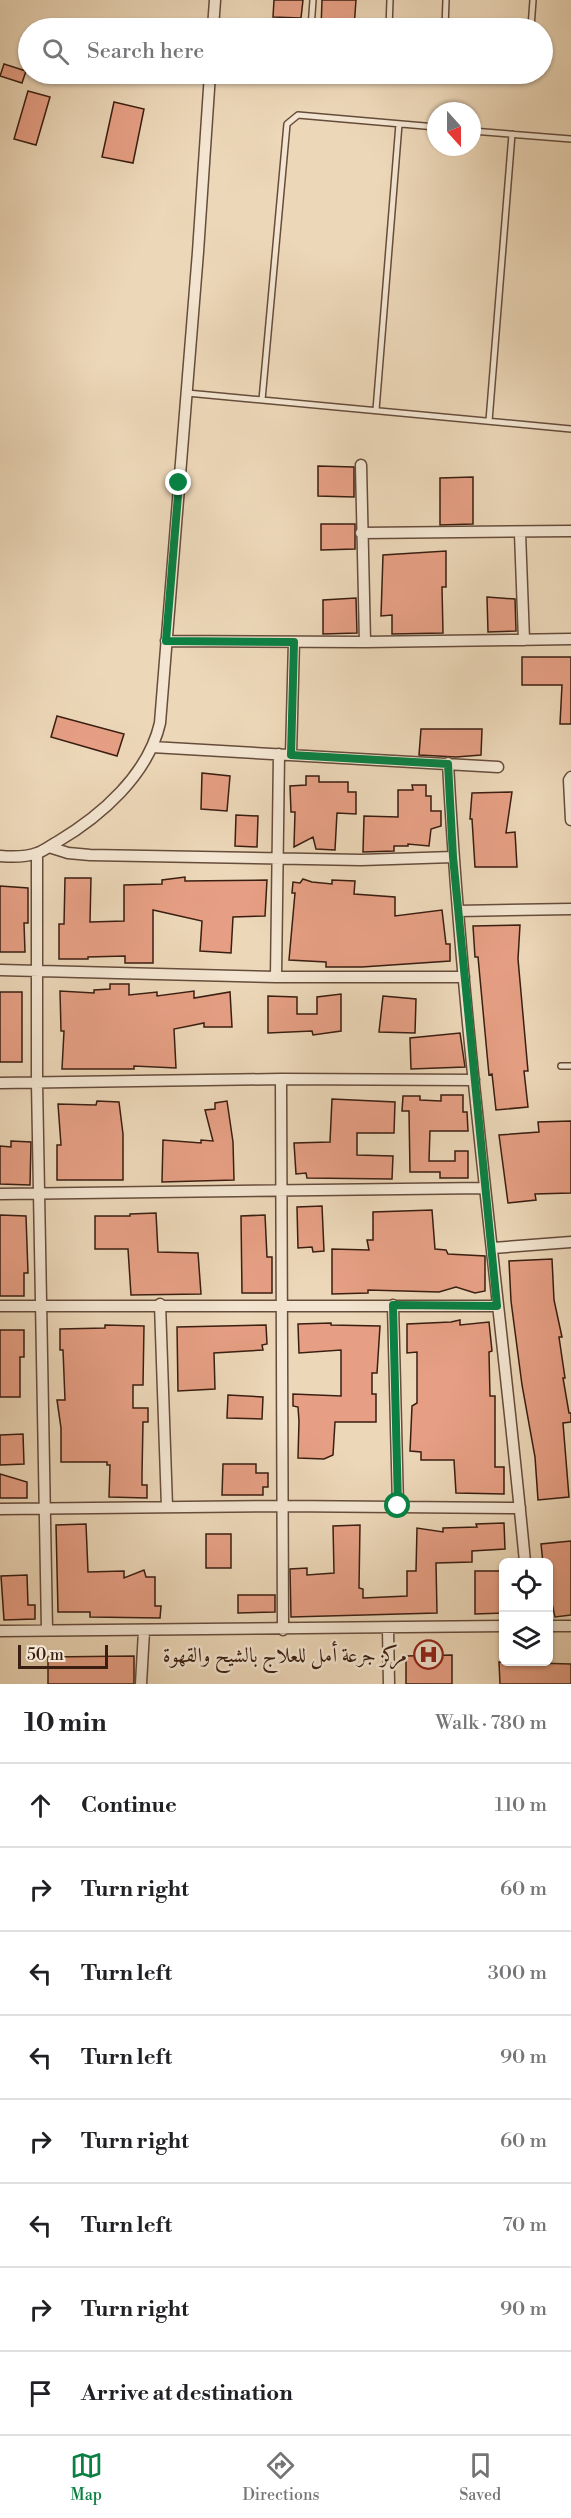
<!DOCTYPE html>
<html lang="en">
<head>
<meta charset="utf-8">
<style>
	body { margin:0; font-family:"Libre Bodoni",Amiri,serif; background:#f6f6f6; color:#202124 }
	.controls { position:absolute; right:18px; bottom:18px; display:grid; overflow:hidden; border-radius:9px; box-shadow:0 2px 4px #0004 }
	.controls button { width:54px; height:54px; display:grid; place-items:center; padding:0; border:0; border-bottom:2px solid #e0e0e0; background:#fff; color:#202124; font:30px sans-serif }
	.compass { position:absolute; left:427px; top:102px; width:54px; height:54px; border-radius:50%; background:#fff; box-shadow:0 2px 4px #0004; rotate:159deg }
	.scale { position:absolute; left:18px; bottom:15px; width:90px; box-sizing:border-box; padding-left:6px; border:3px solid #3a1e11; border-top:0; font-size:16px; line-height:21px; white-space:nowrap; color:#3a1e11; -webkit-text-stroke:4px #f3e5d1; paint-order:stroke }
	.stop { position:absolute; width:18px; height:18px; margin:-14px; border:4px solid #0b8043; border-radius:50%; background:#fff }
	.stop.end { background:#0b8043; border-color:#fff; box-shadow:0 2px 6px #0008 }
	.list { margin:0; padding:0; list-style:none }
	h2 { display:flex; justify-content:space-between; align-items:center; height:78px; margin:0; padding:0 24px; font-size:26px }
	h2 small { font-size:20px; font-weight:400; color:#757577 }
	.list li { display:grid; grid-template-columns:39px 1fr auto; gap:18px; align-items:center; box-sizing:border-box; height:84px; padding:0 24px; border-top:2px solid #e0e0e0 }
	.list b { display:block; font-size:22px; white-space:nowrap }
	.list em { font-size:20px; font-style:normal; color:#757577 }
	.icon { flex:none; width:33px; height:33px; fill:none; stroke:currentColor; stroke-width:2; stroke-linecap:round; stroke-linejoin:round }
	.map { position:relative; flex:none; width:571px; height:1684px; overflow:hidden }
	.search { position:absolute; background:#fff; box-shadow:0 2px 4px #0004; left:18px; right:18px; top:18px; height:66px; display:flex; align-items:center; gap:15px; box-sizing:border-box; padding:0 21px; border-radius:33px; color:#757577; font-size:22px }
	.sheet { height:750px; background:#fff }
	nav { display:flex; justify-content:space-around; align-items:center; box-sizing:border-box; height:84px; border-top:2px solid #e0e0e0; background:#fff; font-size:16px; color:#757577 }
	nav a { display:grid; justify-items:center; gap:3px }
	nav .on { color:#0b8043 }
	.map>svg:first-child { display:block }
	.building { fill:#e69f84; stroke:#3a1e11; stroke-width:1.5 }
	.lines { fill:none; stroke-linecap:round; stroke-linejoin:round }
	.service-casing { stroke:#664c3b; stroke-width:8 }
	.minor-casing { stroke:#664c3b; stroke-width:13 }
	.service { stroke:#f3e5d1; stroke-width:5 }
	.minor { stroke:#f3e5d1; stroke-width:10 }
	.route { stroke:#0b8043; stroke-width:8 }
	.labels { text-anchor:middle; stroke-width:5; stroke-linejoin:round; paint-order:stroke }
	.poi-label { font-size:21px; fill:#3a1e11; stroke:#f3e5d1; text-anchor:end }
</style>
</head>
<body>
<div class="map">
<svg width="571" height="1684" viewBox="0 0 571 1684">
	<rect width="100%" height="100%" fill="#ecd7b8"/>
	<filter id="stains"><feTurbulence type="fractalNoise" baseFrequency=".00333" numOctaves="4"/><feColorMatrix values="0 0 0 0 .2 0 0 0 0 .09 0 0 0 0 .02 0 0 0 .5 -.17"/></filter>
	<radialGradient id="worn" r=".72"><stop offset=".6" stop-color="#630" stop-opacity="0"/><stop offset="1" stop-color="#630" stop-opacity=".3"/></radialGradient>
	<path class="building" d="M274,0h29l-2,18 -28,-1z
		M322,0h34l-2,28h-33z
		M4,64l22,7 -4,12 -22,-7z
		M28,91l22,6 -14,48 -22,-6z
		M114,102l30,7 -11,54 -31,-6z
		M318,466l36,1v30l-36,-1z
		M473,477v47l-33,1v-47z
		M321,524h34v25l-34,1z
		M446,551v36h-4l1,46 -51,1v-19l-11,1 2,-61z
		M487,597l28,2 1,32 -28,1z
		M356,598l1,35 -34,1v-34z
		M522,657h49v67h-11l2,-39h-40z
		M57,716l67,18 -7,22 -66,-19z
		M421,729h61l-1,26 -25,2 -37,-2z
		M202,773l28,3 -3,35 -26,-2z
		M306,776h13v6h29v10h8v22l-19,-1 -2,37 -19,-1 -3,-12 -19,10 1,-35h-4l-1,-26 16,-1z
		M412,785h14v11h5v15h10v15l-10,3 -2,17 -21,-2v2h-14v5l-31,1 1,-36 34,1v-27h15z
		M512,792l-6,41 9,-1 2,35h-42l-3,-48h-2l2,-26z
		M236,815l22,1 -1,31 -22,-1z
		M185,877v4l82,-1 -2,36 -32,1 -2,36 -31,-2 2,-30 -49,-11v53h-28v-7l-37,1v2h-29v-35h5l1,-46h26l-1,44 34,-1v-36l38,-1v-4z
		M303,879l9,3 20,2v-4l23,1 -1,13 41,3v19l47,-6 4,34h4v17l-88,6h-36v-5l-37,-2 6,-67h-3l1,-11 7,1z
		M0,886l28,2v35h-4l1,29h-25z
		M520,925l-2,34 10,112h-4l4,36 -32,3 -4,-36 -3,1 -11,-118h-3l-2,-31z
		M110,984h19v11l28,-3v4l37,-5v7l36,-6 2,35h-28v-4l-30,6 2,39 -42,-2v3h-72l2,-38h-3l-1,-40 34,2v-3l16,-1z
		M0,992h22v70h-22z
		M341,994v37l-28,4 -1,-4 -44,2v-37l29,1v17h20v-17z
		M383,996l33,3 -1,34 -36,-1z
		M460,1033l5,34 -54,2 -1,-31z
		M441,1095h22v17h4l1,19h-38l-1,30h26v-10h13v27h-28v-6h-30l-1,-61h-7l1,-15h17v4l21,1z
		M332,1099l63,3 -1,31h-37v22l36,1 -1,23 -85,-1 -1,-5 -10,1 -2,-31 36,-1z
		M97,1101l22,1 4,32v46h-66v-35h4l-3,-41 38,1z
		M227,1101l6,41 1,38 -72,2 1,-42 38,3v-3l12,1 -8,-31 10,-1v-6z
		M571,1121v72l-36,1 1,6 -28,3 -9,-68 40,-3 -1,-10z
		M11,1141l20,1 -1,43 -30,-1v-38l11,1z
		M322,1206l2,45 -11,1 -1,-5 -14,1 -1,-41z
		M432,1210l3,39 11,1 2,4 37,2v35l-10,2 -19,-6 -17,5 -71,-2v3l-36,1v-45l37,1 -2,-10h6v-28z
		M156,1213l2,39 40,1 3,41 -70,1 -3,-46h-33v-33h35v-2z
		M0,1215l26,1 2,57h-4v23h-24z
		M265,1215l2,42h5v36h-30l-1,-77z
		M552,1259l2,41 8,37h-3l6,41h-2l6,35h2v9l-8,1 6,74 -31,3 -3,-43 -13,-72 -11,-84 -2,-40z
		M460,1320v5l29,-3 3,29 -3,1 1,44h5v71h9v27l-48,-1 -2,-33h-33v-8l-11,-1 2,-45 5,-3v-51l-10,1v-29l44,-2z
		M331,1323v2l49,1 -3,47h-5v21h4v28h-41l-2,33 -9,4 -26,-1 1,-37 -1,-14 -5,-1v-12l48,2v-46l-42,3 -1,-29z
		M105,1325l39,1 -1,59h-10v23h15v14h-5l-1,52v11h5v13l-38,-1 1,-32h-3v-3h-46v-34l-4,-28h8l-2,-50h-3v-21l45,-1z
		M266,1325l1,19 -5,1 1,5 -49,3 1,36 -37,2 -1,-64z
		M0,1330h24v27h-4v40h-20z
		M228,1395l35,2 -1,22 -35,-1z
		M23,1434l1,30 -24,1v-30z
		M223,1464h33v9h12v14h-5v8h-41z
		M0,1474l27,8v16h-27z
		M504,1523l1,26 -33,2v11l-36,1 1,50 -146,4 -1,-48 17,-1v7l27,-2 -1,-47 27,-1 -1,63 4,1v9l44,-2v-25h9l1,-43 26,4v-4l34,-1 -1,-3z
		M86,1524l2,48 36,-1v7l20,-8 2,7h9v29h6l-1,12 -70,-1v-5h-32l-2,-87z
		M206,1534h25v34h-25z
		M571,1541v74l-16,2 -6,-27v-27h-6l-2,-19z
		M475,1571h29v42l-29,1z
		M27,1575l1,30h7v14l-31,1 -3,-44z
		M238,1595h37v17l-37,1z
		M452,1655v29h-46v-28z
		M134,1656v28h-86v-27z
		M499,1662l72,2v20h-71z"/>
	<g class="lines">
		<defs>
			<path id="service" d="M311,28l2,-28
				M389,28l1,-28
				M445,28l1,-28
				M531,28l2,-28
				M472,131l99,8
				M187,393l384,36
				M262,400l25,-276 11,-9 138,12
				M376,410l23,-286
				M489,421l23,-287
				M561,1066h10"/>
			<path id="minor" d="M213,28l2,-28
				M361,465l4,177
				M361,533l210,-2
				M520,533l4,107
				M166,641l199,1 206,-3
				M152,747l346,20
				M291,755l3,-113
				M448,763c14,268 52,533 77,799
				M571,777l-2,3 2,40
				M49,847l19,6 22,2 271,5 92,-3
				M37,853v230l10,547
				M0,856c11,1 26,1 37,-3 7,-2 14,-8 20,-11 44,-26 91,-67 103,-119l38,-471 12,-178
				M458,911l113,-2
				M0,970l276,7h188
				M276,977l3,-223
				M281,1079l193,1
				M0,1083l281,-4 2,551
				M0,1194l485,-6
				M493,1248l78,-6
				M160,1304l7,203
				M393,1305l5,201
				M0,1306h497
				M0,1509l283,-3 237,2
				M548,1626h23
				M388,1629l1,55
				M0,1631l504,-5
				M141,1684l3,-53"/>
		</defs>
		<use href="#service" class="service-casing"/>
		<use href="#minor" class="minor-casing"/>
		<use href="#service" class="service"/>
		<use href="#minor" class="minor"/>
	</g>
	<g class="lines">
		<path class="route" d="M179,483l-13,158 128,1 -3,113 157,9 5,93 44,449 -104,-1 5,201"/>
	</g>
	<defs>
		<symbol id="hospital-ring" viewBox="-11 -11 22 22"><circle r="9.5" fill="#f3e5d1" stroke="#8f2418" stroke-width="1.5"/><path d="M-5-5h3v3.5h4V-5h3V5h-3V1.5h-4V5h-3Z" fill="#8f2418"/></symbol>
	</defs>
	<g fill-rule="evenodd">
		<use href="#hospital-ring" x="412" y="1638" width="33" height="33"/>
	</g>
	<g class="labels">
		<g class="poi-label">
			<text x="407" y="1662">مركز جرعة أمل للعلاج بالشيح والقهوة</text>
		</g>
	</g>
	<rect width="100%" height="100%" filter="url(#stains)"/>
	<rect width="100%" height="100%" fill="url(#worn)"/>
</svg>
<div class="controls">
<button><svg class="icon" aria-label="locate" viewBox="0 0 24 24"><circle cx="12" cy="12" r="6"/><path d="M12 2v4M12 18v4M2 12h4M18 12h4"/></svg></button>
<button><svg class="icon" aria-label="layers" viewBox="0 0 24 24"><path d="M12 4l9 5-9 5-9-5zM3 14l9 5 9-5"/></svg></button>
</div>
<svg class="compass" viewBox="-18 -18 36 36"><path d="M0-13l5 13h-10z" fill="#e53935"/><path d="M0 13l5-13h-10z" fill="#757577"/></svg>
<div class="scale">50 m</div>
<div class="stop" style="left:398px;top:1506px"></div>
<div class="stop end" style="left:179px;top:483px"></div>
<div class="search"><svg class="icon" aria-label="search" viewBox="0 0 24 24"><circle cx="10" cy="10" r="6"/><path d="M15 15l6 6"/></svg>Search here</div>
</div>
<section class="sheet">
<h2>10 min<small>Walk · 780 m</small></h2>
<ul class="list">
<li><svg class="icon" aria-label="ahead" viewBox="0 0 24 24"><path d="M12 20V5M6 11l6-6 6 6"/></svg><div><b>Continue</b></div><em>110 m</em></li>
<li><svg class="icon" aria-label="right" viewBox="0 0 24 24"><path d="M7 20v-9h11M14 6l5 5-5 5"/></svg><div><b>Turn right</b></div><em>60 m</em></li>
<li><svg class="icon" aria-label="left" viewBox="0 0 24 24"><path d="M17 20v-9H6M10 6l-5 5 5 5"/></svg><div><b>Turn left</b></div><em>300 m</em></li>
<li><svg class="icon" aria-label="left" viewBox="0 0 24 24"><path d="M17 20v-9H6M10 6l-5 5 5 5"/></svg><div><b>Turn left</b></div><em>90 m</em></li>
<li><svg class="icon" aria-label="right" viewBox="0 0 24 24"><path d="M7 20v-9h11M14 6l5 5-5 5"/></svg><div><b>Turn right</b></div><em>60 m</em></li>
<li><svg class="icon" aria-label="left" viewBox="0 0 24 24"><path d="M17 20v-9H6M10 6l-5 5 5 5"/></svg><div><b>Turn left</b></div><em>70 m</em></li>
<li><svg class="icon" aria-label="right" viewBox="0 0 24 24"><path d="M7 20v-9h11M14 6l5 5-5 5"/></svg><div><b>Turn right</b></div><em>90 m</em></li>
<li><svg class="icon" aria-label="arrive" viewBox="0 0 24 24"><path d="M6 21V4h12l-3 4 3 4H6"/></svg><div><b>Arrive at destination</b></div></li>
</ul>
</section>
<nav>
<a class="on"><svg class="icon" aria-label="map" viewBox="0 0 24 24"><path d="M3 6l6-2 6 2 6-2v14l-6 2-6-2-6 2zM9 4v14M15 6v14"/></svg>Map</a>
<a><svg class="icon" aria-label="directions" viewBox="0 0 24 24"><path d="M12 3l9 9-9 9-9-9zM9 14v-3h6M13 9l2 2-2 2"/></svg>Directions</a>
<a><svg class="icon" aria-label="saved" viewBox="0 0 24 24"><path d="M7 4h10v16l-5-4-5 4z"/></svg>Saved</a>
</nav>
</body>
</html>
